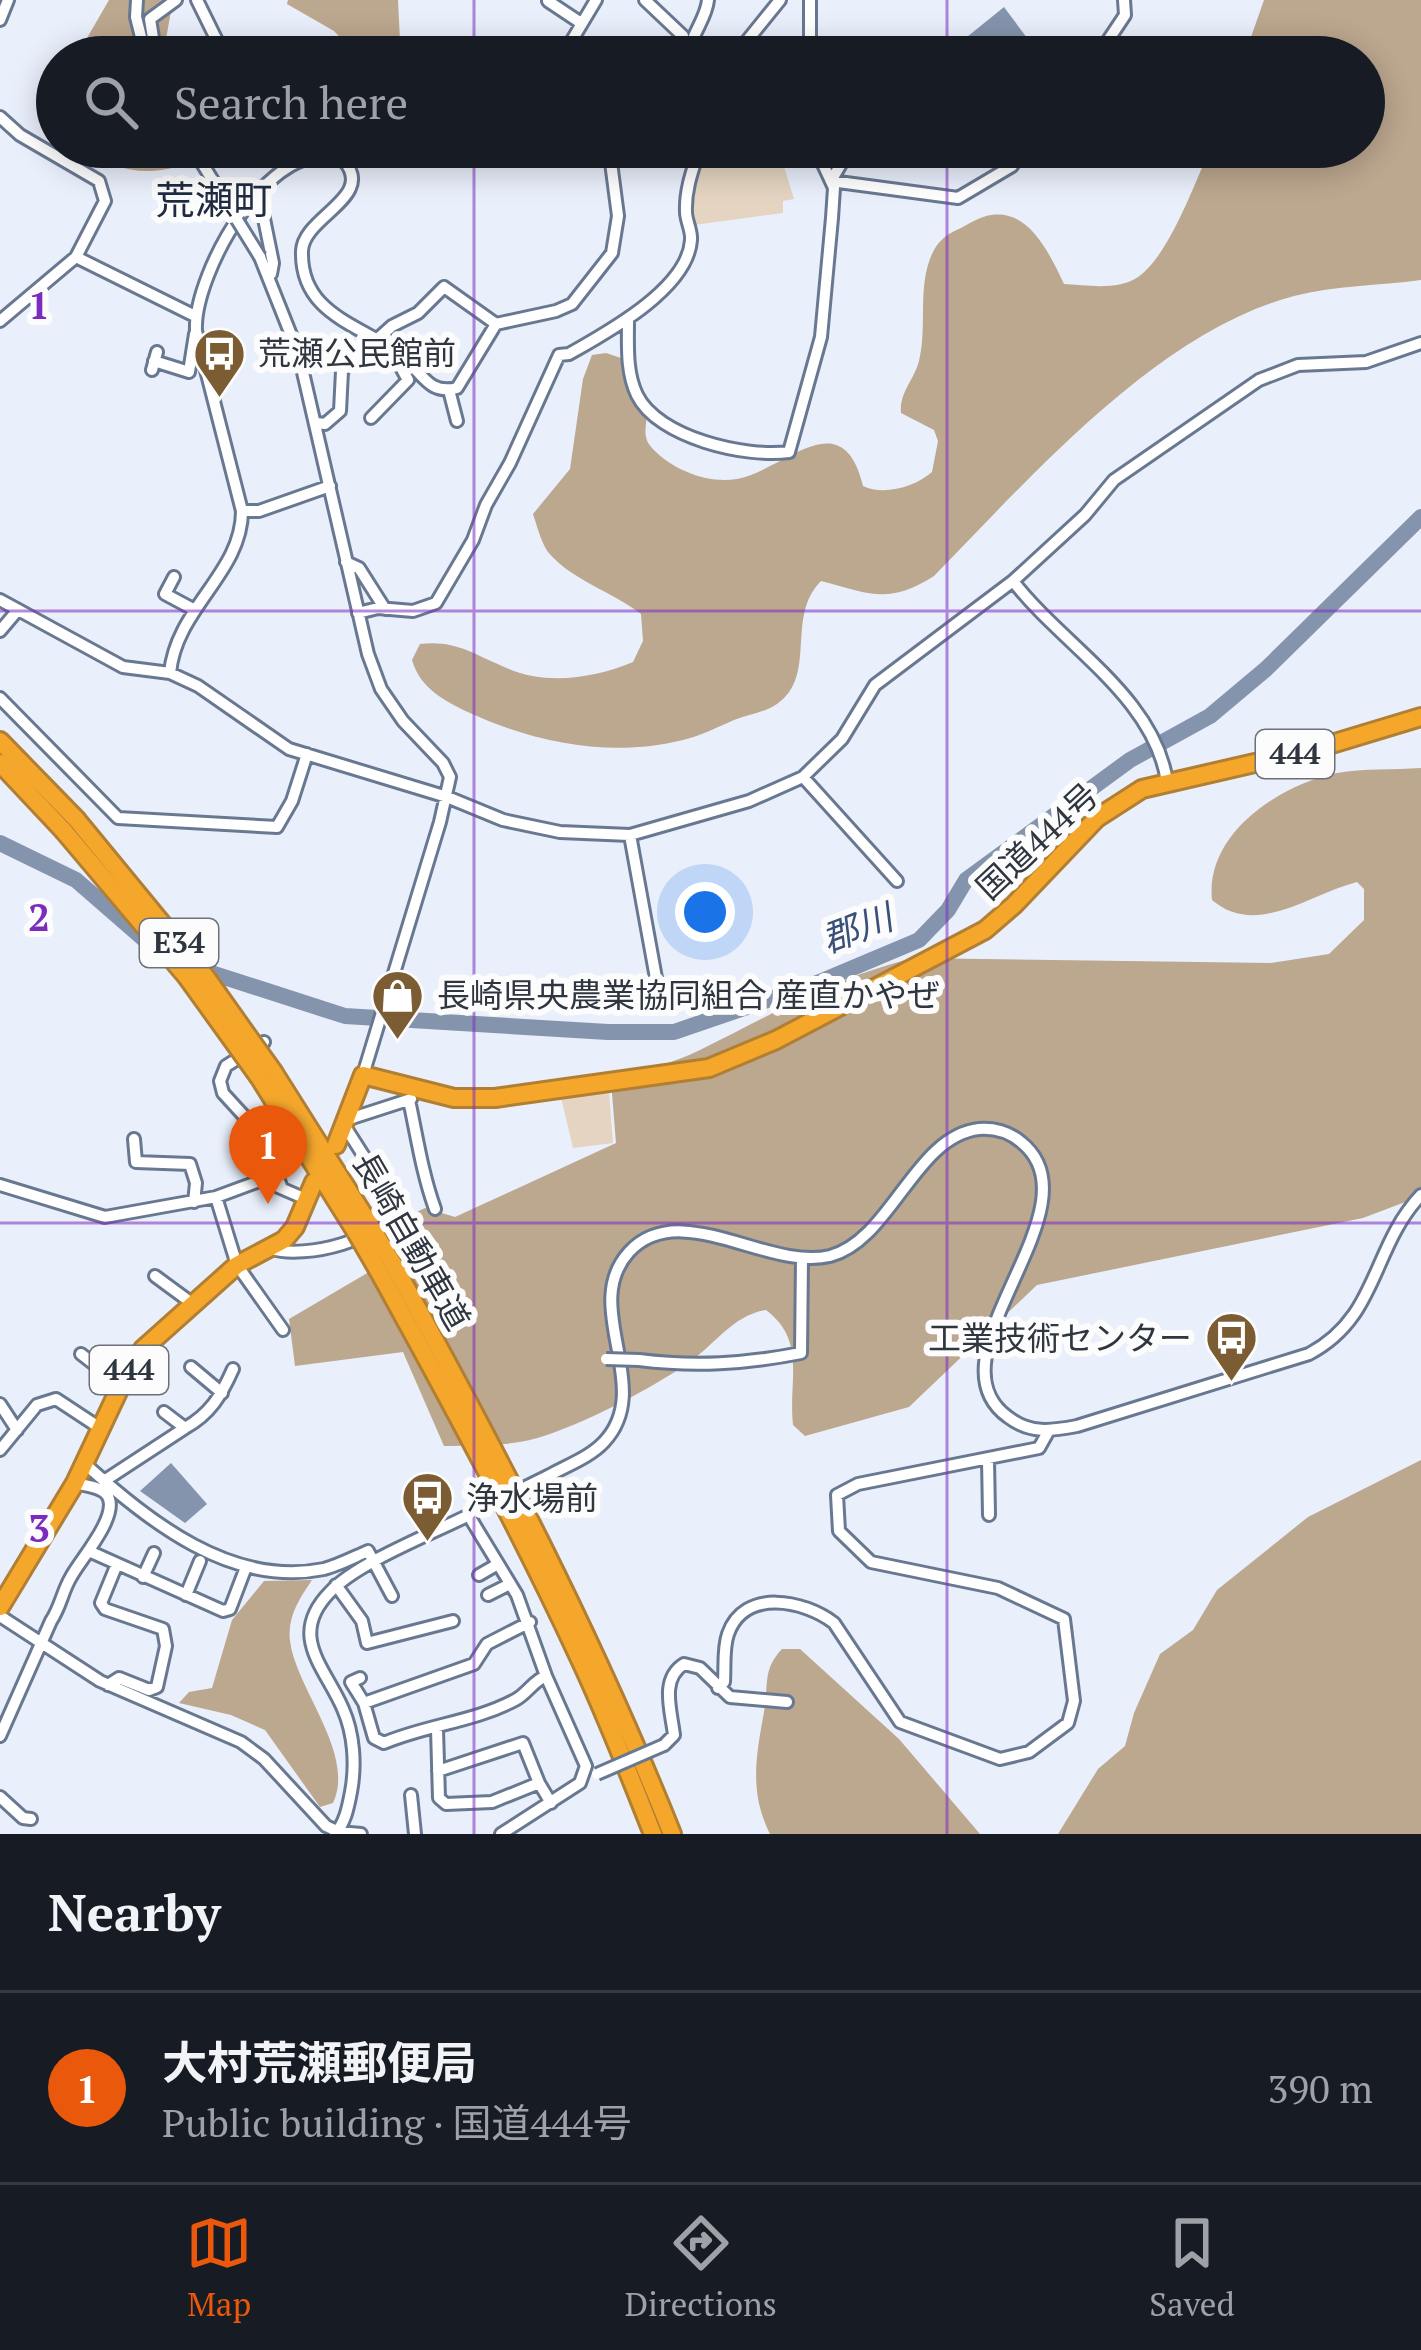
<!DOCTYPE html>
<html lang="en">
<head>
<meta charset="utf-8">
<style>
	body { margin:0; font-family:"PT Serif","Noto Sans JP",serif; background:#20242c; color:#f1f3f6 }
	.you { position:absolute; left:705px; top:912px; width:42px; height:42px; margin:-30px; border:9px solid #fff; border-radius:50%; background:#1a73e8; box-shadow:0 0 0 18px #1a73e833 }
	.badge { display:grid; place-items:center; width:78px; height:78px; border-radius:50%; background:#ea580c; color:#fff; font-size:39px; font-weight:700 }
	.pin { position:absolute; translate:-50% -99px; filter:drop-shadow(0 3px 6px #0008) }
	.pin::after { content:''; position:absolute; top:63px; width:42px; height:36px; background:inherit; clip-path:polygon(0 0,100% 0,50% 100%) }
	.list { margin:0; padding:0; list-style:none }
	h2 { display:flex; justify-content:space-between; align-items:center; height:156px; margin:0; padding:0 48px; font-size:51px }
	h2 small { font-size:39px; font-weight:400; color:#9ea1a6 }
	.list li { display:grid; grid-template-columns:78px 1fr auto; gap:36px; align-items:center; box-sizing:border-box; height:192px; padding:0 48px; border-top:3px solid #363941 }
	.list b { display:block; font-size:45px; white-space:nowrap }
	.list p { margin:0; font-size:39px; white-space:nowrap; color:#9ea1a6 }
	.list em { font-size:39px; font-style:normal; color:#9ea1a6 }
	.icon { flex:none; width:66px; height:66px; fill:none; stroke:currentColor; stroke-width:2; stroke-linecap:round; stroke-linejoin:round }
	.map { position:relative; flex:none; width:1421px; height:1834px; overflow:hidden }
	.search { position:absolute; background:#171b24; box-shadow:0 6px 30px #0003; left:36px; right:36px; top:36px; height:132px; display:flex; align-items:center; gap:30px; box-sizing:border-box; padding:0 42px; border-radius:66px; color:#9ea1a6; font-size:45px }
	.sheet { height:348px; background:#171b24 }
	nav { display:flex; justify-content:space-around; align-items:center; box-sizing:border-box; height:168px; border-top:3px solid #363941; background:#171b24; font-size:33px; color:#9ea1a6 }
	nav a { display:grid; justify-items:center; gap:6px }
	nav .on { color:#ea580c }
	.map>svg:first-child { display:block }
	.green { fill:#e4d4c1 }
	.forest { fill:#bca78f }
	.water { fill:#8594ad }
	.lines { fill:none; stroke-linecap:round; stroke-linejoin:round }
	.river { stroke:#8594ad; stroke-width:16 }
	.minor-casing { stroke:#697891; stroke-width:16 }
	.highway-casing { stroke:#b07f33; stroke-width:22 }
	.minor { stroke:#fff; stroke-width:10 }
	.highway { stroke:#f5a72c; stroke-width:16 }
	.minor-bridge-casing { stroke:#697891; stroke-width:16; stroke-linecap:butt }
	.highway-bridge-casing { stroke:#b07f33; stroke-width:22; stroke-linecap:butt }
	.minor-bridge { stroke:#fff; stroke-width:10 }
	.highway-bridge { stroke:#f5a72c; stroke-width:16 }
	.grid { fill:none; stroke:#7b2cbf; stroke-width:3; stroke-opacity:0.55 }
	.labels { text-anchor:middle; stroke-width:12; stroke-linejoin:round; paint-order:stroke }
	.shield { fill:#fcfcfc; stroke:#6c7178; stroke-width:3 }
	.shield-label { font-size:30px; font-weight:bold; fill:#2f3640 }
	.poi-label { font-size:33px; fill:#2f3640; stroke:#fcfcfc; text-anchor:start }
	.street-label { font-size:33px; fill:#2f3640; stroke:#fcfcfc }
	.water-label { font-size:36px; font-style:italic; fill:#395078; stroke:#fcfcfc }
	.quarter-label { font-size:39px; fill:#1f2b40; stroke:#fcfcfc }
	.grid-label { font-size:39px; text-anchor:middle; font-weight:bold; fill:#7b2cbf; stroke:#fcfcfc; stroke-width:12; stroke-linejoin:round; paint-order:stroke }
</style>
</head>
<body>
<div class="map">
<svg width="1421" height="1834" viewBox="0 0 1421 1834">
	<rect width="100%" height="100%" fill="#e9effb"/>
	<path class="green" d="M703,147h75l16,52 -11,2v12l-89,12c-10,-28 0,-51 9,-78z
		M609,1093l4,50 -40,5 -12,-51z"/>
	<path class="forest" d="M109,0h64l-7,39 5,18h-95z
		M288,0h110l2,41 -5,13 -36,3 -25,-26 -47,-27z
		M1264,0h157v280c-43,6 -85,5 -127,16 -137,36 -263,181 -360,280 -46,29 -63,18 -113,5 -36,36 -3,95 -44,123 -11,8 -30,11 -43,16 -16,7 -34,16 -51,20 -72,18 -148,3 -213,-27 -26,-12 -50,-25 -58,-53l8,-16c34,-4 52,9 82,22 41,20 90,13 131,-4l10,-21 -2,-27c-28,-22 -70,-34 -93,-62 -7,-10 -11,-26 -15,-38l37,-45 13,-90 9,-24 14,-2 24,8c7,14 13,28 16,44 4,16 -7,29 6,43 20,22 56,36 85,31 48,-9 105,-79 126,7 21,10 52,1 69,-14l6,-31 -4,-11 -33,-17c-2,-20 13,-33 18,-52 9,-35 -3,-77 15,-111 10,-17 21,-18 36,-27 51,-29 76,23 94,61 22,1 54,7 74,-7 31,-21 57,-95 73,-130h153v-90h-120z
		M81,147h105l-10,20c-35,10 -66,1 -95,-20z
		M1421,768v428l-58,22 -326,67 -128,122 -104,29 -12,-11c-5,-45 14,-84 -27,-115 -32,5 -50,33 -76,52 -38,26 -99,58 -143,73 -33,12 -68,10 -103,11l-41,-94 -108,14 -6,-47 80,-47 27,-50 29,-14 30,9 161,-74 -5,-62c29,-10 61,-17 89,-31 76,-37 129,-71 214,-92l357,5 58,-9 35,-34v-31l-7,-7c-48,12 -100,56 -145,18 -7,-66 67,-115 125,-127 27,-5 57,-3 84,-5z
		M1421,1460v374h-363l40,-65 27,-23 9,-33 26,-59 33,-24 24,-40 91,-73z
		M312,1580c-13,19 -25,38 -22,61 6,48 66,113 43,162l-13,4 -55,-77 -34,-15 -52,-12 10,-11 23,-4 20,-68 32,-39z
		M782,1649h18l99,90 81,95h-210c-21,-42 -14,-78 -6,-122 5,-27 -2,-42 18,-63z"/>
	<path class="water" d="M1004,7l32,43 -8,7h-54l-12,-16z
		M171,1463l36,41 -22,19 -45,-32z"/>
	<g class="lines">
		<path class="river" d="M0,843l76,37 85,74
			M196,968l149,48 263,16h66l143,-49 102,-43 29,-30 18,-30 164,-120 80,-44 56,-47 155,-152"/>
		<defs>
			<path id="minor" d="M137,0l-1,17 10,40
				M197,0l28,57
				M645,0l38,36 -21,21
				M810,0v57
				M548,1l33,22
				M0,20l8,-20
				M509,54l5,3
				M156,57l-6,-38 26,-19
				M562,57l34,-57
				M690,57c-2,-20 16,-36 18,-57
				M734,57l46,-57
				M906,57h3
				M1097,57l28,-42 -1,-15
				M0,117l20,18 79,46 6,20 -29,56 -76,64
				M344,161c32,36 -41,56 -42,90 -2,67 65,74 103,108 18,15 24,36 52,29l39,-64 60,-13 16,-7 40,-51 6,-37 -9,-69
				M344,161l18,-14
				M831,181l127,17 54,-32 11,-19
				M831,181l20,-34
				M259,194l14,69 -2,11
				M76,257l119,59
				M260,257l39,98 69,299 13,35 22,32 40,42 7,14 -10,45 -77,253
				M628,321c0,25 -2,51 9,74 21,43 109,63 152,57l32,-115 11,-119 2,-30 -19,-41
				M154,361l35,11 6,-38
				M152,370l5,-18
				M449,390l8,31
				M371,418l37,-38 -10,-18 6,-5
				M316,423l9,1 15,-13 2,-40 50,-45 26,-13 26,-26 52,37
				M242,511h17l71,-25
				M346,562l13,6 26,41
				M174,577l-9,17 28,15
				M1013,581c49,64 142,116 154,201
				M0,600l123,67 47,6 28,13 91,63 158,48 56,23 57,12 70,3 119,-34 54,-24 39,-38 33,-54 138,-104 72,-66 29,-35 145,-100 39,-15 68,-3 55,-19
				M358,613l20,-5 35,3 23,-8 37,-63 13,-35 24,-42 49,-108 10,-1c37,-21 119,-65 122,-114 1,-9 -5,-19 -5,-28 -1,-23 7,-43 14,-65
				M0,631l17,-20
				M170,673c6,-65 72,-100 72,-162l-46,-180c-3,-58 78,-203 148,-170
				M0,698l118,120 159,9 15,-26 15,-47
				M803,777l94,104
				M630,835l26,143
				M264,1042l-38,24 -6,15 3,12 21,23 2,11 27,37 8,22
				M409,1100c8,37 13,73 26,109
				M346,1120l65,-21
				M134,1139l2,23 54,2 6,19 -2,19
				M0,1185l105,32 111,-20 46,-17 44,19
				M216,1197l21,68 46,65
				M272,1249c31,10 117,-8 121,-47l-49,-77
				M155,1276l38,28
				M81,1354l40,31
				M639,1360c56,7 106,4 162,-7l1,-95
				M191,1367l31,26
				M129,1371l26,15
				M0,1404l17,26
				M164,1412l21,16c25,-14 36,-32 48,-59
				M0,1450l37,-45 19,-6 44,29
				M988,1459l1,56
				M85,1464c64,57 146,124 239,105 15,-4 30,-12 44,-18l24,45
				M550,1475c18,-10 40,-18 54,-33 52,-55 -25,-135 25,-190 51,-55 138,19 201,4 61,-16 85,-120 149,-127 15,-1 30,3 42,13 82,65 -98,214 -13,275 22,17 43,14 69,9l232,-72c70,-37 62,-106 112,-159
				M104,1481l81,-53
				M469,1516l48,79 29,81 40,90 -6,17 -79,51
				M91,1552l132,59 7,-2 16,-42
				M479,1575l19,-11
				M143,1577l11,-24
				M336,1585l26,36 5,22 86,-22
				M186,1595l14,-34
				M488,1595l22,-11
				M0,1616l100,65 141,61 23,17 62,67 13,6 22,2
				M530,1622l-43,22 -13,20 -110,39 10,35 10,5c42,-18 90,-21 131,-43 12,-6 18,-19 31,-24
				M360,1678l-9,4 13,21
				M108,1685l11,-7 30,12 8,-3 9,-41 -3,-17 -58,-20 -4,-6 16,-39
				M718,1688l6,-6c1,-16 -1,-34 4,-48 16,-46 76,-34 106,-11l66,99 100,37 29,-7 39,-29 6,-22 -10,-82 -66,-31 -127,-26 -32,-31 -2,-36 21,-11 181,-36 9,-16
				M437,1729l2,69 7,6 46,-2 47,-19 12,20
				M0,1736l51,-115c10,-15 11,-29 20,-44 9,-17 45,-57 38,-78 -3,-12 -23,-13 -34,-16
				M664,1745l10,-10c-3,-25 -14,-56 10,-71l16,4 30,29 57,5
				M438,1771l85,-28 16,40
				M411,1795l4,39
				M0,1797l23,21 8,1
				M335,1834c10,-11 13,-26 16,-42 5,-27 3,-58 -8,-83 -18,-42 -56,-73 -13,-117 29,-31 107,-60 147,-81"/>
			<path id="highway" d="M0,741l76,78
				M0,763l63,67
				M274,1073l96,152
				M259,1077l97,155
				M336,1145l27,-70 91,23h41l214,-30 67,-28 209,-110 29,-25 83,-87 45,-29 173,-40 106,-32
				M392,1262c103,186 201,374 280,572
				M378,1270c70,127 139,254 200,385 28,59 51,119 75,179
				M0,1607l75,-124 49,-104 19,-30 94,-84 47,-25 11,-13 19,-45"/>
		</defs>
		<use href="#minor" class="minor-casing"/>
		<use href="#highway" class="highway-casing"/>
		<use href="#minor" class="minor"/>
		<use href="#highway" class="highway"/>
		<defs>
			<path id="minor-bridge" d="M192,147l68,110
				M606,1359l33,1
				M477,1511l73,-36
				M597,1774l67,-29"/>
			<path id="highway-bridge" d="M76,819l129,157 69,97
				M63,830l124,147 72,100
				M370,1225l22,37
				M356,1232l22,38"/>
		</defs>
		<use href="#minor-bridge" class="minor-bridge-casing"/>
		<use href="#highway-bridge" class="highway-bridge-casing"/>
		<use href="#minor-bridge" class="minor-bridge"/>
		<use href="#highway-bridge" class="highway-bridge"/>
	</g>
	<path class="grid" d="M474,0v57M947,0v57M474,147v1687M947,147v1687M0,611h1421M0,1223h1421"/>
	<defs>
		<symbol id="bus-pin" viewBox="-11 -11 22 30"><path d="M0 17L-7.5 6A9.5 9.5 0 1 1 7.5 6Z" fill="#7c5c32" stroke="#fcfcfc"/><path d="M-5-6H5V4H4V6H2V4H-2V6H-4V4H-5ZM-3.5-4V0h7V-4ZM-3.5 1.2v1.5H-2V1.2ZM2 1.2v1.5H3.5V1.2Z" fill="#fff"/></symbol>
		<symbol id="shop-pin" viewBox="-11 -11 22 30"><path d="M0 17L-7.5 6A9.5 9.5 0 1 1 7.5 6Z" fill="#7c5c32" stroke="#fcfcfc"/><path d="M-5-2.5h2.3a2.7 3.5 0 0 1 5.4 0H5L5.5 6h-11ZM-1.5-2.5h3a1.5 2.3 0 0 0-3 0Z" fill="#fff"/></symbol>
	</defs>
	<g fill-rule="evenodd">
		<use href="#bus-pin" x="190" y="324" width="59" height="81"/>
		<use href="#shop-pin" x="368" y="966" width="59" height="81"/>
		<use href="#bus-pin" x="1202" y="1308" width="59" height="81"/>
		<use href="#bus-pin" x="398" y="1468" width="59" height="81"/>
	</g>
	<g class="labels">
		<g class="shield">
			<rect x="1256" y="730" width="78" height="48" rx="9"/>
			<rect x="140" y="919" width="78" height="48" rx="9"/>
			<rect x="90" y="1346" width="78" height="48" rx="9"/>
		</g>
		<g class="shield-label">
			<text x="1295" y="764">444</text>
			<text x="179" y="953">E34</text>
			<text x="129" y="1380">444</text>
		</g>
		<g class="poi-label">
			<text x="258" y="365">荒瀬公民館前</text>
			<text x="437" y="1007">長崎県央農業協同組合 産直かやぜ</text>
			<text x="1192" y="1350" text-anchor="end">工業技術センター</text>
			<text x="466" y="1510">浄水場前</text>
		</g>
		<g class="street-label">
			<text transform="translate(1037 841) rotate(-43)" y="12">国道444号</text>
			<text transform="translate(412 1241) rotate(60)" y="12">長崎自動車道</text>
		</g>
		<g class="water-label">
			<text transform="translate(857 928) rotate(-21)" y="13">郡川</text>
		</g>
		<g class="quarter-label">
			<text x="214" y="214">荒瀬町</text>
		</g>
	</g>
	<g class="grid-label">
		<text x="39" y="319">1</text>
		<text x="39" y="931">2</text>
		<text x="39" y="1542">3</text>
	</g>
</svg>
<div class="you"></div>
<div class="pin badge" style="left:268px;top:1204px">1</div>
<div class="search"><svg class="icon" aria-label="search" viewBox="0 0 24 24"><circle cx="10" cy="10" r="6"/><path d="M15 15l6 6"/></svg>Search here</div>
</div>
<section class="sheet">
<h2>Nearby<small></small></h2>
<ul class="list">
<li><span class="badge">1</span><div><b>大村荒瀬郵便局</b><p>Public building · 国道444号</p></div><em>390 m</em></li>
</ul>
</section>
<nav>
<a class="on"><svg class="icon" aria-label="map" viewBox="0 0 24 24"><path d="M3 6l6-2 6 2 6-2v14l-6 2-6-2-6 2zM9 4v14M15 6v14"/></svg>Map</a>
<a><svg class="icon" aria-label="directions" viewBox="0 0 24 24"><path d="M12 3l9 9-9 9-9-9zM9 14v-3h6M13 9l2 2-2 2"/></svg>Directions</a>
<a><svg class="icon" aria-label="saved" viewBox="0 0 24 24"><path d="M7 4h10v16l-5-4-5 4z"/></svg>Saved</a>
</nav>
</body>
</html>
